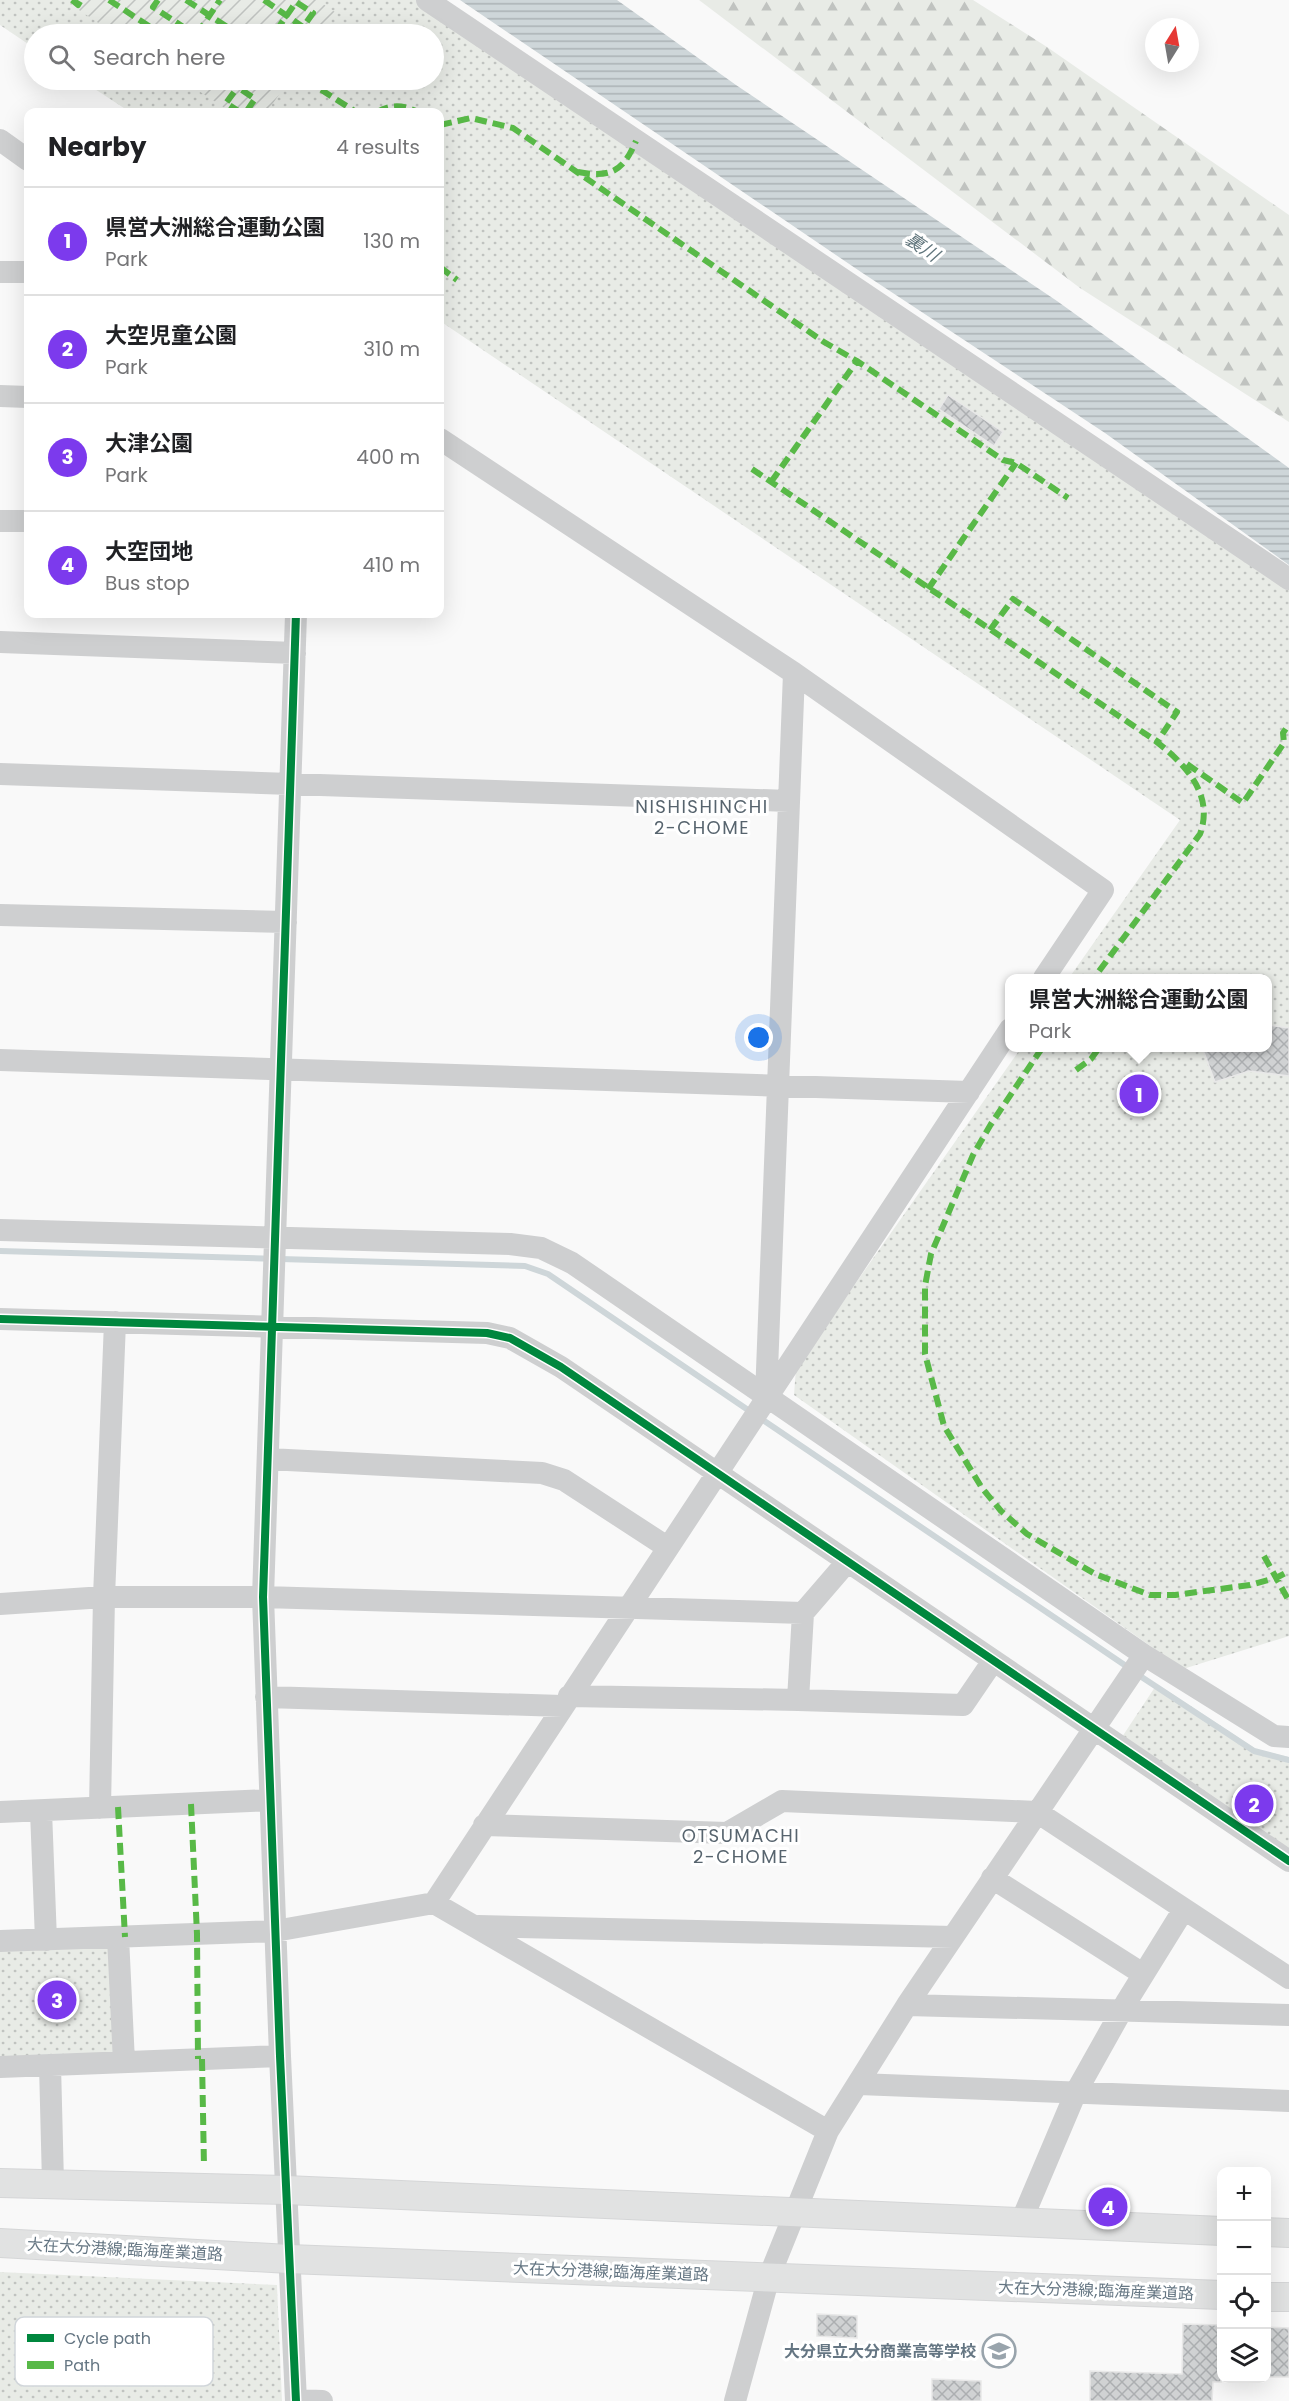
<!DOCTYPE html>
<html lang="en">
<head>
<meta charset="utf-8">
<style>
	body { margin:0; font-family:Poppins,"Noto Sans JP",sans-serif; background:#f6f6f6; color:#202124 }
	.controls { position:absolute; right:18px; bottom:18px; display:grid; overflow:hidden; border-radius:12px; box-shadow:0 6px 24px #0002 }
	.controls button { width:54px; height:54px; display:grid; place-items:center; padding:0; border:0; border-bottom:2px solid #e0e0e0; background:#fff; color:#202124; font:30px sans-serif }
	.compass { position:absolute; left:1145px; top:18px; width:54px; height:54px; border-radius:50%; background:#fff; box-shadow:0 6px 24px #0002; rotate:11deg }
	.you { position:absolute; left:759px; top:1038px; width:21px; height:21px; margin:-15px; border:4px solid #fff; border-radius:50%; background:#1a73e8; box-shadow:0 0 0 9px #1a73e833 }
	.badge { display:grid; place-items:center; width:39px; height:39px; border-radius:50%; background:#7c3aed; color:#fff; font-size:20px; font-weight:700 }
	.pin { position:absolute; translate:-50% -50%; border:3px solid #fff; box-shadow:0 2px 6px #0006 }
	.popup { position:absolute; left:1005px; top:974px; width:267px; height:78px; box-sizing:border-box; display:grid; place-content:center; border-radius:12px; background:#fff; filter:drop-shadow(0 2px 4px #0005); font-size:20px; white-space:nowrap; color:#757577 }
	.popup b { font-size:22px; color:#202124 }
	.popup::after { content:''; position:absolute; left:50%; top:100%; margin-left:-12px; border:12px solid transparent; border-top-color:#fff }
	.list { margin:0; padding:0; list-style:none }
	h2 { display:flex; justify-content:space-between; align-items:center; height:78px; margin:0; padding:0 24px; font-size:26px }
	h2 small { font-size:20px; font-weight:400; color:#757577 }
	.list li { display:grid; grid-template-columns:39px 1fr auto; gap:18px; align-items:center; box-sizing:border-box; height:108px; padding:0 24px; border-top:2px solid #e0e0e0 }
	.list b { display:block; font-size:22px; white-space:nowrap }
	.list p { margin:0; font-size:20px; white-space:nowrap; color:#757577 }
	.list em { font-size:20px; font-style:normal; color:#757577 }
	.icon { flex:none; width:33px; height:33px; fill:none; stroke:currentColor; stroke-width:2; stroke-linecap:round; stroke-linejoin:round }
	.map { position:relative; flex:none; width:1289px; height:2401px; overflow:hidden }
	.search { position:absolute; background:#fff; box-shadow:0 6px 24px #0002; left:24px; top:24px; width:420px; height:66px; display:flex; align-items:center; gap:15px; box-sizing:border-box; padding:0 21px; border-radius:33px; color:#757577; font-size:22px }
	.panel { position:absolute; background:#fff; box-shadow:0 6px 24px #0002; left:24px; top:108px; width:420px; height:510px; border-radius:12px }
	.map>svg:first-child { display:block }
	.forest { fill:url(#forest-firs) }
	.park { fill:url(#park-dots) }
	.garden { fill:url(#garden-furrows) }
	.water { fill:url(#water-rules) }
	.lines { fill:none; stroke-linecap:round; stroke-linejoin:round }
	.stream { stroke:#ced6d9; stroke-width:6 }
	.building { fill:url(#building-cross-hatch); stroke:#e8e8e8; stroke-width:1.5 }
	.major-casing { stroke:#d5d6d7; stroke-width:30 }
	.minor { stroke:#cecfd0; stroke-width:22 }
	.major { stroke:#e1e2e2; stroke-width:28 }
	.quiet { stroke:#58b947; stroke-width:6; stroke-dasharray:12 6; stroke-linecap:butt }
	.cycleway-casing { stroke:#fff; stroke-width:11 }
	.cycleway { stroke:#00873e; stroke-width:8 }
	.labels { text-anchor:middle; stroke-width:6; stroke-linejoin:round; paint-order:stroke }
	.street-label { font-size:16px; fill:#657683; stroke:#fff }
	.poi-label { font-size:16px; font-weight:bold; fill:#657683; stroke:#fff; text-anchor:end }
	.water-label { font-size:18px; font-style:italic; fill:#60757c; stroke:#fff }
	.neighbourhood-label { font-size:18px; letter-spacing:1.5px; fill:#57646e; stroke:#fff }
	.key { fill:#fff; stroke:#d1d6da; stroke-width:1.5 }
	.key-label { font-size:16px; fill:#657683 }
</style>
</head>
<body>
<div class="map">
<svg width="1289" height="2401" viewBox="0 0 1289 2401">
	<defs>
		<pattern id="forest-firs" width="22" height="20" patternUnits="userSpaceOnUse" patternTransform="scale(1.5)"><rect width="22" height="20" fill="#e8ebe6"/><path d="M5 1l3.5 6h-7zM16 11l3.5 6h-7z" fill="#c0c3c0"/></pattern>
		<pattern id="park-dots" width="8" height="8" patternUnits="userSpaceOnUse" patternTransform="scale(1.5)"><rect width="8" height="8" fill="#e8ebe6"/><path d="M2 2h.1M6 6h.1" fill="none" stroke="#c0c3c0" stroke-width="1.8" stroke-linecap="round"/></pattern>
		<pattern id="garden-furrows" width="10" height="10" patternUnits="userSpaceOnUse" patternTransform="scale(1.5)"><rect width="10" height="10" fill="#e8ebe6"/><path d="M-1 1l2-2M0 10L10 0M9 11l2-2" fill="none" stroke="#c0c3c0"/></pattern>
		<pattern id="water-rules" width="6" height="5" patternUnits="userSpaceOnUse" patternTransform="scale(1.5)"><rect width="6" height="5" fill="#ced6d9"/><path d="M0 2.5h6" fill="none" stroke="#abb2b5"/></pattern>
		<pattern id="building-cross-hatch" width="8" height="8" patternUnits="userSpaceOnUse" patternTransform="scale(1.5)"><rect width="8" height="8" fill="#d0d2d3"/><path d="M0 0l8 8M0 8l8-8" fill="none" stroke="#acafb1"/></pattern>
	</defs>
	<rect width="100%" height="100%" fill="#f9f9f9"/>
	<path class="forest" d="M699,0h274l74,47 242,168v207l-209,-134z"/>
	<path class="park" d="M0,0h422l867,583v1053l-106,33 -389,-274 2,-27 225,-320h247v-70h-199l111,-158 -740,-499v-209h-310l-49,-32h353v-46h-400v14l-34,-23z
		M1157,1684l99,65 33,8v94l-167,-114z
		M104,1944l8,6 3,100 -6,7 -109,5v-113z
		M0,2272l277,13 5,116h-282z"/>
	<path class="garden" d="M64,0h253l18,12 -15,22h-205z
		M182,80h107l-22,32h-36z"/>
	<path class="water" d="M460,0h157l119,85 321,216 232,167v97l-184,-132 -244,-161z"/>
	<g class="lines">
		<path class="stream" d="M0,1251l525,15 23,8 203,138
			M760,1418l369,250
			M1137,1674l117,77 35,9"/>
	</g>
	<path class="building" d="M948,395l55,37 -9,14 -55,-37z
		M1268,1025l21,3v48l-40,-5 -34,11 -13,-35h66z
		M817,2314l40,2v22l-40,-2z
		M1183,2324l38,1v57h-8l-1,19h-122v-30l92,3z
		M1266,2327l23,1v49h-23z
		M932,2379l49,2v20h-49z"/>
	<g class="lines">
		<defs>
			<path id="major" d="M0,2183l286,7 936,41
				M1266,2232l23,1
				M0,2243l289,16 933,36
				M1266,2297h23"/>
		</defs>
		<use href="#major" class="major-casing"/>
		<path class="minor" d="M427,0l862,579
			M0,140l28,20
			M0,272h28
			M0,396l28,1
			M440,439l354,234 309,217 -59,88
			M0,521h28
			M0,642l295,11
			M0,774l789,27
			M0,915l286,7
			M0,1060l969,32
			M0,1230l510,14 31,4 31,15 572,392 130,81 15,1
			M0,1319l487,14 23,5 51,29 728,494
			M766,1396l28,-723
			M268,1459l274,14 22,7 103,67
			M0,1604l104,-7h159l540,16
			M569,1696l229,4 5,-87 44,-51
			M266,1697l296,9
			M798,1700l165,5 30,-44
			M100,1808l4,-211 11,-275
			M41,1811l5,129
			M0,1812l270,-12
			M484,1825l243,8 55,-32 255,11 252,166
			M992,1878l151,96
			M434,1903l576,-874
			M478,1926l475,11
			M118,1937l6,125
			M0,1941l275,-10 159,-28 394,228
			M907,2005l382,10
			M50,2065l3,118
			M0,2067l280,-11
			M859,2084l430,17
			M1021,2222l55,-130 51,-91 57,-92
			M296,2400l26,1
			M296,2401l-16,-345 -17,-459 33,-983
			M735,2401l34,-124 59,-146 79,-126 237,-350"/>
		<use href="#major" class="major"/>
		<path class="quiet" d="M72,0l6,5 3,-5
			M109,0l52,34
			M158,0l-5,7 41,27
			M186,0l52,34
			M264,0l39,27 10,-14 -17,-11 -22,32
			M197,34l23,-34
			M227,80l28,19 -9,13
			M306,80l50,32
			M240,112l-14,-9 17,-23
			M377,112c14,-8 27,-7 41,0
			M440,125l31,-7 42,10 311,214 33,19
			M578,172c34,6 45,-1 58,-31
			M440,267l17,13
			M752,469l401,270c30,23 62,54 47,95l-106,144
			M771,482l86,-121 146,99 13,3 52,35
			M928,589l88,-126
			M990,630l23,-31 164,113 -20,30 3,2
			M1187,764l56,39 41,-60 -1,-10 6,-9
			M1042,1048l-51,76 -18,31 -42,99 -6,32v68l19,72 38,62 19,23 26,23 68,40 55,21h25l75,-10 26,-7 13,-7
			M1076,1070l15,-11 8,-11
			M1264,1556l25,45
			M191,1804l6,130 1,125
			M118,1807l7,130
			M202,2059l2,108"/>
		<defs>
			<path id="cycleway" d="M0,1319l487,14 23,5 51,29 728,494
				M296,2401l-16,-345 -17,-459 33,-983"/>
		</defs>
		<use href="#cycleway" class="cycleway-casing"/>
		<use href="#cycleway" class="cycleway"/>
	</g>
	<defs>
		<symbol id="school-ring" viewBox="-11 -11 22 22"><circle r="9.5" fill="#fff" stroke="#99a4ac" stroke-width="1.5"/><path d="M0-5L7-2L0 1L-7-2ZM-4 1L0 2.5L4 1V4Q0 6-4 4Z" fill="#99a4ac"/></symbol>
	</defs>
	<g fill-rule="evenodd">
		<use href="#school-ring" x="980" y="2332" width="38" height="38"/>
	</g>
	<g class="labels">
		<g class="street-label">
			<text transform="translate(125 2249) rotate(3)" y="6">大在大分港線;臨海産業道路</text>
			<text transform="translate(611 2271) rotate(2)" y="6">大在大分港線;臨海産業道路</text>
			<text transform="translate(1096 2290) rotate(2)" y="6">大在大分港線;臨海産業道路</text>
		</g>
		<g class="poi-label">
			<text x="976" y="2357">大分県立大分商業高等学校</text>
		</g>
		<g class="water-label">
			<text transform="translate(922 247) rotate(34)" y="6">裏川</text>
		</g>
		<g class="neighbourhood-label">
			<text x="702" y="813">NISHISHINCHI<tspan x="702" dy="21">2-CHOME</tspan></text>
			<text x="741" y="1842">OTSUMACHI<tspan x="741" dy="21">2-CHOME</tspan></text>
		</g>
	</g>
	<rect x="15" y="2317" width="198" height="69" rx="9" class="key"/>
	<rect x="27" y="2334" width="27" height="8" fill="#00873e"/>
	<rect x="27" y="2361" width="27" height="8" fill="#58b947"/>
	<g class="key-label">
		<text x="64" y="2344">Cycle path</text>
		<text x="64" y="2371">Path</text>
	</g>
</svg>
<div class="controls">
<button>+</button>
<button>−</button>
<button><svg class="icon" aria-label="locate" viewBox="0 0 24 24"><circle cx="12" cy="12" r="6"/><path d="M12 2v4M12 18v4M2 12h4M18 12h4"/></svg></button>
<button><svg class="icon" aria-label="layers" viewBox="0 0 24 24"><path d="M12 4l9 5-9 5-9-5zM3 14l9 5 9-5"/></svg></button>
</div>
<svg class="compass" viewBox="-18 -18 36 36"><path d="M0-13l5 13h-10z" fill="#e53935"/><path d="M0 13l5-13h-10z" fill="#757577"/></svg>
<div class="you"></div>
<div class="pin badge" style="left:1139px;top:1094px">1</div>
<div class="popup"><b>県営大洲総合運動公園</b>Park</div>
<div class="pin badge" style="left:1254px;top:1804px">2</div>
<div class="pin badge" style="left:57px;top:2000px">3</div>
<div class="pin badge" style="left:1108px;top:2207px">4</div>
<div class="search"><svg class="icon" aria-label="search" viewBox="0 0 24 24"><circle cx="10" cy="10" r="6"/><path d="M15 15l6 6"/></svg>Search here</div>
<section class="panel">
<h2>Nearby<small>4 results</small></h2>
<ul class="list">
<li><span class="badge">1</span><div><b>県営大洲総合運動公園</b><p>Park</p></div><em>130 m</em></li>
<li><span class="badge">2</span><div><b>大空児童公園</b><p>Park</p></div><em>310 m</em></li>
<li><span class="badge">3</span><div><b>大津公園</b><p>Park</p></div><em>400 m</em></li>
<li><span class="badge">4</span><div><b>大空団地</b><p>Bus stop</p></div><em>410 m</em></li>
</ul>
</section>
</div>
</body>
</html>
